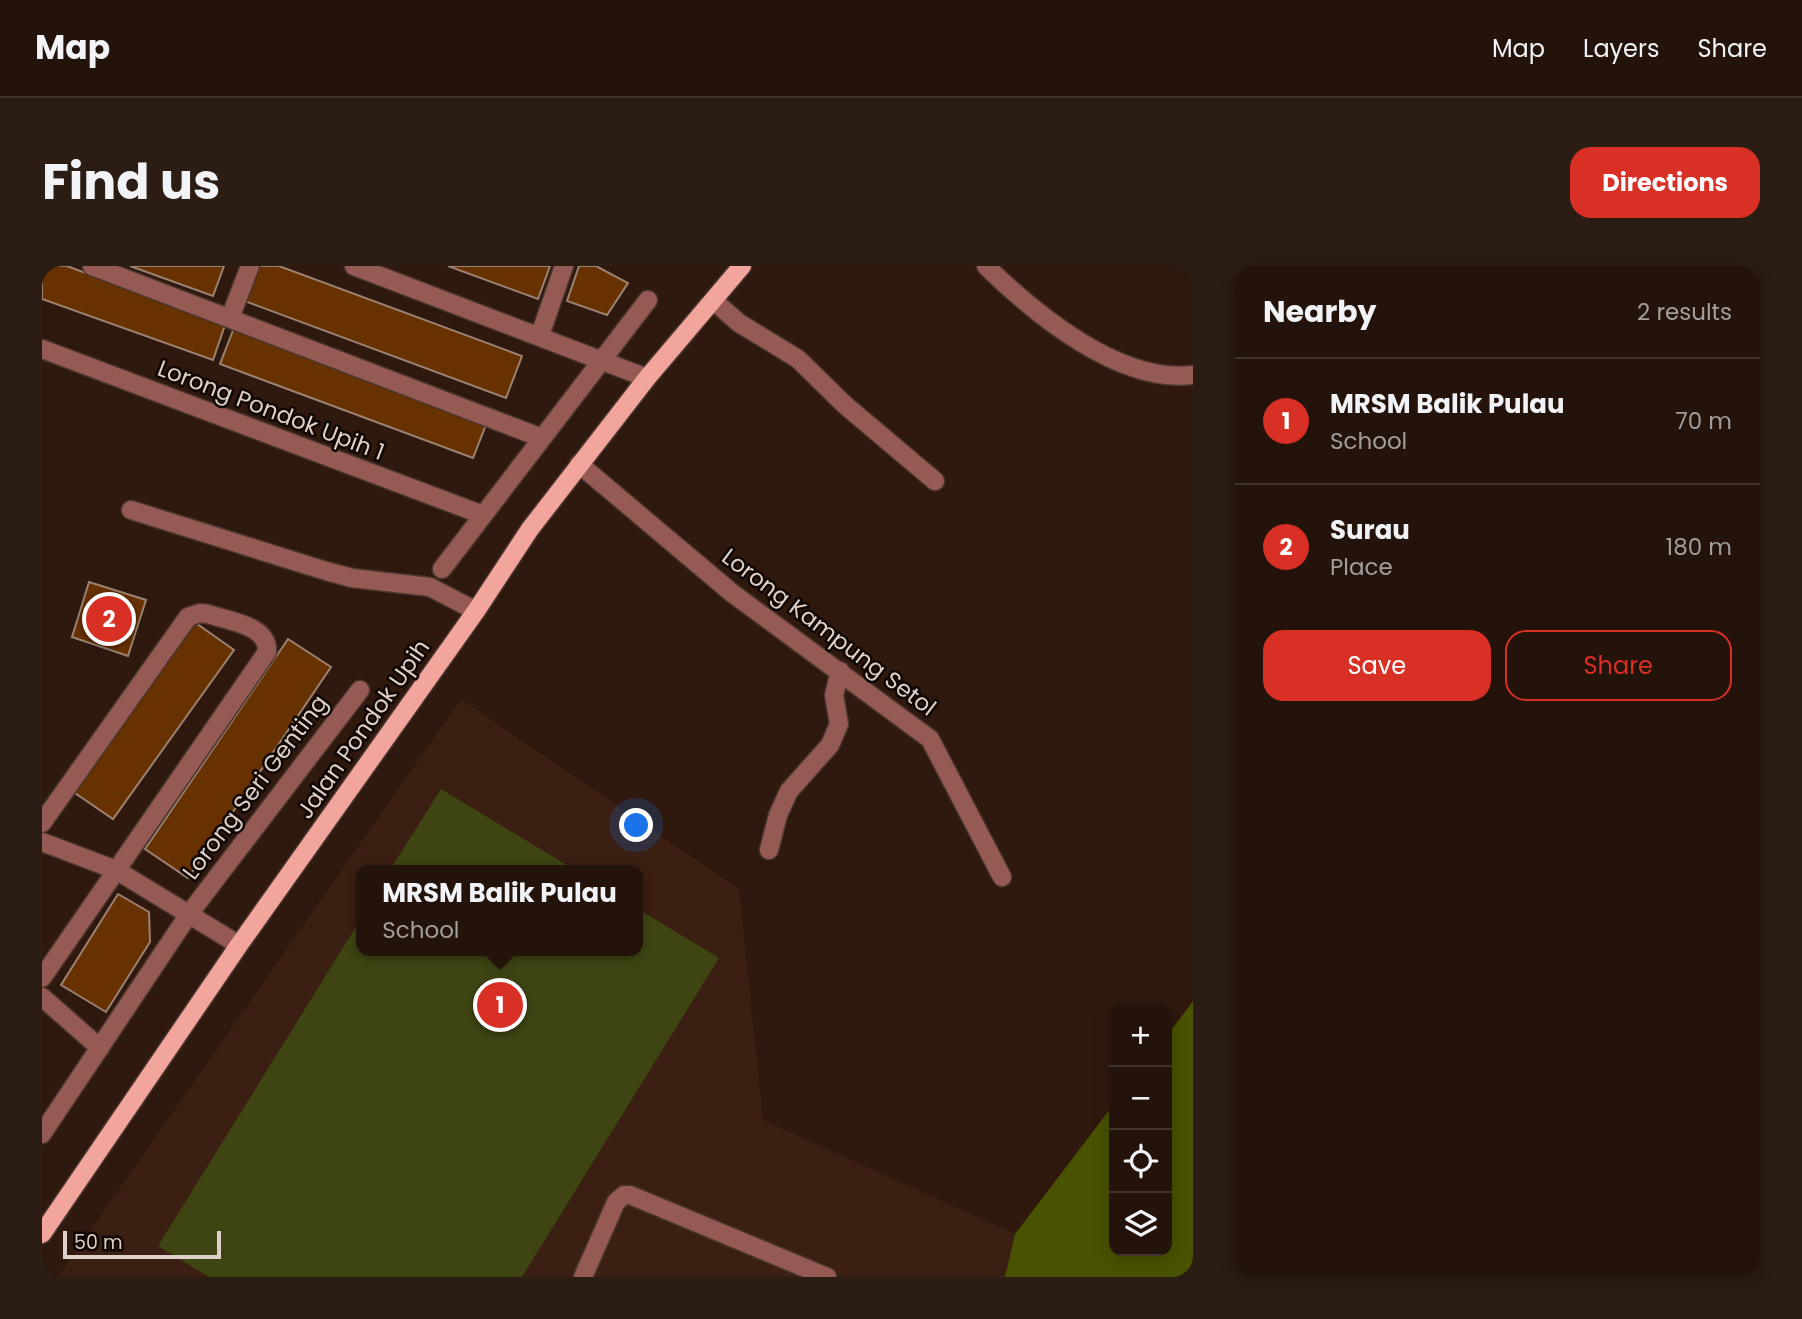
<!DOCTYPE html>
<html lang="en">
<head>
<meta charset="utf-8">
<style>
	body { margin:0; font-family:Poppins,sans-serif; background:#2b1c14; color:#f1f3f6 }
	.controls { position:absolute; right:21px; bottom:21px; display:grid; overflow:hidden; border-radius:14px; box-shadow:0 4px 18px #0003 }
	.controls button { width:63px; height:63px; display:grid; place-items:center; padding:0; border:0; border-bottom:2px solid #40322c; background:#23130b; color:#f1f3f6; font:35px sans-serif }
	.scale { position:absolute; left:21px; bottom:18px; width:158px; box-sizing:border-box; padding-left:7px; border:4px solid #decfc8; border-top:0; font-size:19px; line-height:24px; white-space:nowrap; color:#decfc8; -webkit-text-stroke:5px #100704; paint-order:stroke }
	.you { position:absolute; left:595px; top:560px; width:24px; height:24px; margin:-18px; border:5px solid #fff; border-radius:50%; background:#1a73e8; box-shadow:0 0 0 10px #1a73e833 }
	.badge { display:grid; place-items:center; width:46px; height:46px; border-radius:50%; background:#d93025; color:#fff; font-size:23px; font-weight:700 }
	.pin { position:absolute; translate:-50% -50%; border:4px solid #fff; box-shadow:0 2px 7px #0006 }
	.popup { position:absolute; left:314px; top:599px; width:287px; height:91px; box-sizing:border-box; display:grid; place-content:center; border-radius:14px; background:#23130b; filter:drop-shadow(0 2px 5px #0005); font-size:23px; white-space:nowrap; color:#a39e9d }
	.popup b { font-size:26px; color:#f1f3f6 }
	.popup::after { content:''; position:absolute; left:50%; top:100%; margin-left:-14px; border:14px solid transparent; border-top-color:#23130b }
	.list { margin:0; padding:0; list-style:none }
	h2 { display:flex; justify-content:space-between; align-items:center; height:91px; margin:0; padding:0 28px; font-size:30px }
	h2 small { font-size:23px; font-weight:400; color:#a39e9d }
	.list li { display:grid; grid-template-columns:46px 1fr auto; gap:21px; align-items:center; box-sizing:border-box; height:126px; padding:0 28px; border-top:2px solid #40322c }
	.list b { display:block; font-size:26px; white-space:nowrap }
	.list p { margin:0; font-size:23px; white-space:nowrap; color:#a39e9d }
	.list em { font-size:23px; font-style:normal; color:#a39e9d }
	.actions { display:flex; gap:14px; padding:21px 28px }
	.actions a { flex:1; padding:16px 0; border:2px solid #d93025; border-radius:21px; text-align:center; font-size:24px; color:#d93025 }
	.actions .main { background:#d93025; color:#fff }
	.icon { flex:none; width:38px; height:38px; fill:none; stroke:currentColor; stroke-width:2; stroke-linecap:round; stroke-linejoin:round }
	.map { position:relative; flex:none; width:1151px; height:1011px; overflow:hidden; border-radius:21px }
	header { display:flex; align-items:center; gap:42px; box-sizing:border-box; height:98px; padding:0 35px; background:#23130b; border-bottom:2px solid #40322c }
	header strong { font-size:33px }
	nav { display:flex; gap:38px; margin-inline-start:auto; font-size:24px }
	.intro { display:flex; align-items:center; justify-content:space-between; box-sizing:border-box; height:168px; padding:0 42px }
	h1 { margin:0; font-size:49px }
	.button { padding:18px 32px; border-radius:21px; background:#d93025; color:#fff; font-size:24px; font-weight:700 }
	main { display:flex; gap:42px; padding:0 42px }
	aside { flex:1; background:#23130b; border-radius:21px; box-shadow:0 4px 18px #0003 }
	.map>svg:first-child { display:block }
	.built { fill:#3b1f12; fill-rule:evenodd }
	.green { fill:#3e4513 }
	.forest { fill:#495200 }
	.building { fill:#673100; stroke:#9b8272; stroke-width:2 }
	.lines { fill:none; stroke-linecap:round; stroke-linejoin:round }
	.minor-casing { stroke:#4b362d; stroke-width:21 }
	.major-casing { stroke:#4b362d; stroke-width:21 }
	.minor { stroke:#965a54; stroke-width:18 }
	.major { stroke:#f1a59d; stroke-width:18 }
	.labels { text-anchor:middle; stroke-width:5; stroke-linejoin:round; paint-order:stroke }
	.street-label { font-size:23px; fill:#decfc8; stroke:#100704 }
</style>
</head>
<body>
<header>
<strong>Map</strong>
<nav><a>Map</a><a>Layers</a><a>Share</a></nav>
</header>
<div class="intro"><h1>Find us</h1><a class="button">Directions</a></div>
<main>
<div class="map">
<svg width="1151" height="1011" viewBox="0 0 1151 1011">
	<rect width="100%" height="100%" fill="#2f190f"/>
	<path class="built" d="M419,433l278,190 24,231 252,114 -10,43h-947zM320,604h276v81h-276z"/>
	<path class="green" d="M399,523l134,81h-185z
		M596,643l81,49 -197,319h-313l-51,-31 204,-329v34h276z"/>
	<path class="forest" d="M1151,735v276h-188l10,-43 99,-130v147h53v-215z"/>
	<path class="building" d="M0,0h25l158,59 -12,35 -171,-61z
		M88,0h94l-11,30z
		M213,0h24l243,90 -16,42 -264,-98z
		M406,0h102l-12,33z
		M537,0h17l32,17 -21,32 -40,-14z
		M192,62l253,94 -14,36 -253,-94z
		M47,316l57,18 -18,56 -56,-19z
		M151,355l41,29 -121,169 -41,-28z
		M246,373l43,28 -143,211 -43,-29z
		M76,628l31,18 1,30 -44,70 -45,-27z"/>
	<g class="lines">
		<defs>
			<path id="minor" d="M50,0l450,172
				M312,0l293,112
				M944,0c50,49 134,118 207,109
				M672,35l25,22 59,36 47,46 90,76
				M188,52l20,-52
				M498,69l24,-69
				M0,83l441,166
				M537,198l153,129 198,146 72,138
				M89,244l195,61 26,7 78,9 46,24
				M400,303l206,-269
				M0,557l146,-206 12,-4 8,1c20,7 61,11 59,38l-225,326
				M0,576l74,28 123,75
				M727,584l9,-35 11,-24 41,-46 9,-21 -5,-29 6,-24
				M0,731l58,51
				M0,868l147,-220 171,-224
				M541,1011l33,-75 8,-7h6l197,82"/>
			<path id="major" d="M0,968l197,-289 237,-334 54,-82 117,-151 95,-112"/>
		</defs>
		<use href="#minor" class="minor-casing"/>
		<use href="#major" class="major-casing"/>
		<use href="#minor" class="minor"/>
		<use href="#major" class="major"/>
	</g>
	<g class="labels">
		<g class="street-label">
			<text transform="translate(229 144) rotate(21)" y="8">Lorong Pondok Upih 1</text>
			<text transform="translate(787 366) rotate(37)" y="8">Lorong Kampung Setol</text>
			<text transform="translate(321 463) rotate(-55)" y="8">Jalan Pondok Upih</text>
			<text transform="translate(213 521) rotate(-53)" y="8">Lorong Seri Genting</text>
		</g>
	</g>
</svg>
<div class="controls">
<button>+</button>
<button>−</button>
<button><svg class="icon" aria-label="locate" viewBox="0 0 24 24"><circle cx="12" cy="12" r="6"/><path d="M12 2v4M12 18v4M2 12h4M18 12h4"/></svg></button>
<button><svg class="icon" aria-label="layers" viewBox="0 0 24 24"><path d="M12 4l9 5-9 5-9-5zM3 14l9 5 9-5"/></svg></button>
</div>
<div class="scale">50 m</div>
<div class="you"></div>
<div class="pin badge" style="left:458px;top:739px">1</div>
<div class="popup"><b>MRSM Balik Pulau</b>School</div>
<div class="pin badge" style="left:67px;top:353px">2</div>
</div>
<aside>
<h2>Nearby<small>2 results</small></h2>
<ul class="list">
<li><span class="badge">1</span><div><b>MRSM Balik Pulau</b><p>School</p></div><em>70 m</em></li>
<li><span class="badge">2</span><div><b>Surau</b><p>Place</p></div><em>180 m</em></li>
</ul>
<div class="actions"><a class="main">Save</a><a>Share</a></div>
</aside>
</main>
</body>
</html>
